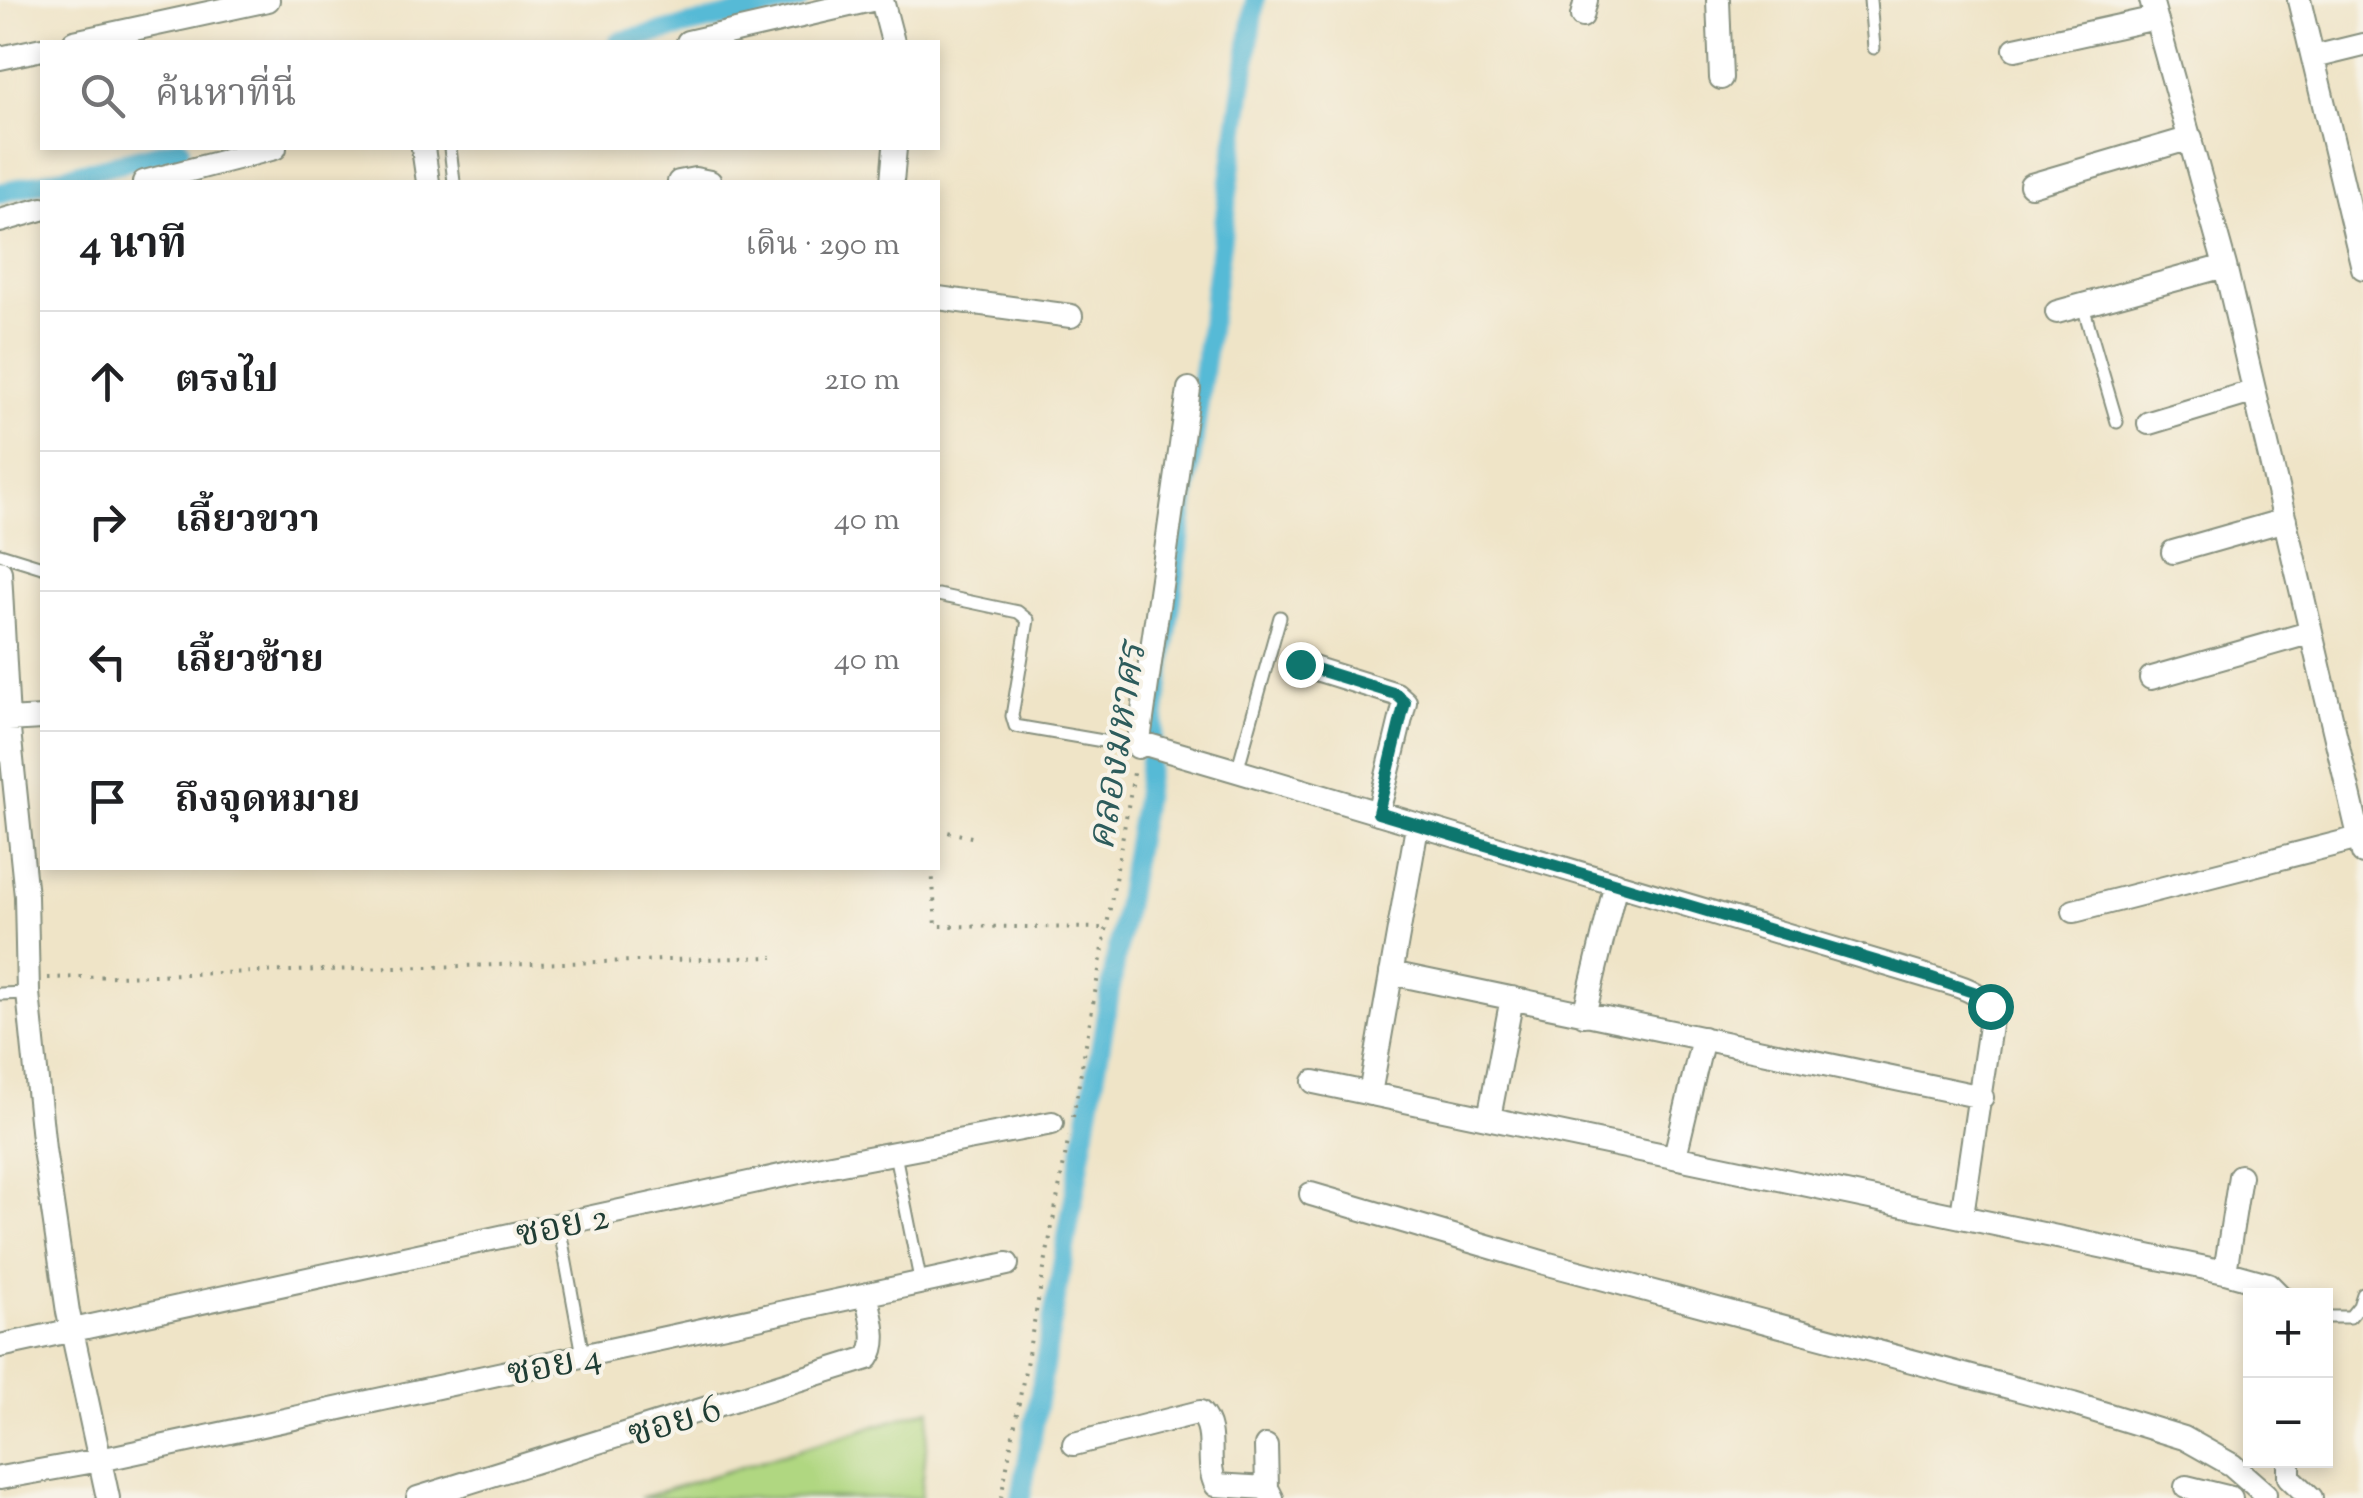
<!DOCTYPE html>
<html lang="th">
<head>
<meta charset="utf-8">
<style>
	body { margin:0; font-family:"Sorts Mill Goudy","Noto Serif Thai",serif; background:#f6f6f6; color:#202124 }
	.controls { position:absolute; right:30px; bottom:30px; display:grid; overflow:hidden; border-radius:0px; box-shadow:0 5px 15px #0003 }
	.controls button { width:90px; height:90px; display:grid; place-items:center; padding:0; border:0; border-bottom:2px solid #e0e0e0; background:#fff; color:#202124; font:50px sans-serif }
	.stop { position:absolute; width:30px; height:30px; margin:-22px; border:8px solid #0f766e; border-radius:50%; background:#fff }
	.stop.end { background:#0f766e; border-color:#fff; box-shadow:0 2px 10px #0008 }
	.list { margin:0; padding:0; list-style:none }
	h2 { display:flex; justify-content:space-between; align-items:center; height:130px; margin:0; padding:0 40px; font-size:42px }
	h2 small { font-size:32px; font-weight:400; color:#757577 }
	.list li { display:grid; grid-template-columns:65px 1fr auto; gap:30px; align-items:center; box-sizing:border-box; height:140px; padding:0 40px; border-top:2px solid #e0e0e0 }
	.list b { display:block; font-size:38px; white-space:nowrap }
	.list em { font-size:32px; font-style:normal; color:#757577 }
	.icon { flex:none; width:55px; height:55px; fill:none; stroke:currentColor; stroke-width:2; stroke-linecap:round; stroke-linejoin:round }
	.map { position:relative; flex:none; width:2363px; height:1498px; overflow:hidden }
	.search { position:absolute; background:#fff; box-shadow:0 5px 15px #0003; left:40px; top:40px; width:900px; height:110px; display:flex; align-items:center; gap:25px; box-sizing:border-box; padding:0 35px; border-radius:0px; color:#757577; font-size:38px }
	.panel { position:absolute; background:#fff; box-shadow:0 5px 15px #0003; left:40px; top:180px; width:900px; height:690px; border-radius:0px }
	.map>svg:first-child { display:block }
	.green { fill:#b0d781; stroke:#688a5a; stroke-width:2.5 }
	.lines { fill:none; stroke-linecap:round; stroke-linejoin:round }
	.canal { stroke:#57bad6; stroke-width:20 }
	.lane-casing { stroke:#87907e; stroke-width:15 }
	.street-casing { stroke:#87907e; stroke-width:26 }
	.path { stroke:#87907e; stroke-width:4; stroke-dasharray:2.5 8; stroke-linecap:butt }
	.lane { stroke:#fff; stroke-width:11 }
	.street { stroke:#fff; stroke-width:22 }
	.route { stroke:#0f766e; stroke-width:12 }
	.labels { text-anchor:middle; stroke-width:8; stroke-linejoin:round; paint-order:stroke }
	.street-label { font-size:38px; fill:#1f3d34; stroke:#f7f3e8 }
	.water-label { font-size:40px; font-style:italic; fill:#2d5c5c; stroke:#f7f3e8 }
</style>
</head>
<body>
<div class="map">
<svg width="2363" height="1498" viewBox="0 0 2363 1498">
	<rect width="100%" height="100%" fill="#f7f3e8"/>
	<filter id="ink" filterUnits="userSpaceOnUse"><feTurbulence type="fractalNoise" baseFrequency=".01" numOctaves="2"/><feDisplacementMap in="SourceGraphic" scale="20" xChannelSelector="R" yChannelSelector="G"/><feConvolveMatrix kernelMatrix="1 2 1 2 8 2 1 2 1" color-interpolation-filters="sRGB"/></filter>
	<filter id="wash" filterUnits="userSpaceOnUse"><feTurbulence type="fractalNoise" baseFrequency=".0048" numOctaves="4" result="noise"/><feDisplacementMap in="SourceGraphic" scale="40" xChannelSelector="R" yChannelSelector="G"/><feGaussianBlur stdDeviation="2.25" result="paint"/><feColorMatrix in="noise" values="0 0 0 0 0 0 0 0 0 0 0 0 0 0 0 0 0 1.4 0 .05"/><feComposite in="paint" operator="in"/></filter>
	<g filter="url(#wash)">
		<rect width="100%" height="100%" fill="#efe4c7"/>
		<path class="green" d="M930,1409l-9,89h-281z"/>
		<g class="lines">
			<path class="canal" d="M618,42l182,-42
				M0,193l180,-45
				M1021,1498l122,-693 112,-805"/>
		</g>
	</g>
	<g filter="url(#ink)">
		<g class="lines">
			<defs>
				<path id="lane" d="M1870,0l4,48
					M450,148l4,34
					M2083,306l34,116
					M0,554l42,13
					M938,595l80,17 10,8 -16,96 3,10 123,21
					M1237,771l43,-154
					M0,994l28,-1
					M895,1154l26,130
					M559,1225l24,130
					M2326,1317h24l9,-11 4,-12"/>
				<path id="street" d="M882,0l11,42
					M1718,0l3,78
					M2151,0l74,266 138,587
					M2299,0l64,268
					M1582,16l4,-16
					M74,42l194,-42
					M688,42l183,-42
					M2015,49l141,-31
					M2314,57l49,-12
					M0,58l42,-9
					M423,148l5,34
					M144,182l131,-34
					M679,182l16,-3 15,3
					M892,182l3,-34
					M2031,185l160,-47
					M0,221l42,-12
					M938,298l133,18
					M2057,312l168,-46
					M1189,389l-51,358 7,-3 92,27 692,206c26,9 59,12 62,42l-29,196
					M2149,423l103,-31
					M2173,552l112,-32
					M0,572l8,148 18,176 2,97 16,156 24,163 40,186
					M1300,664l96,30 9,8 -27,111
					M2151,678l158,-45
					M8,720l34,-2
					M2074,911l285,-73
					M1391,973l591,124
					M1584,1015l32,-132
					M1314,1082l911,190 43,12 12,12
					M1370,1094l47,-267
					M1489,1118l23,-120
					M1675,1156l28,-118
					M1311,1194l234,69 528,141 111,34 48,27 33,29
					M2225,1272l15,-96
					M0,1346l831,-181 221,-42
					M1074,1444l126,-32c19,20 4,50 16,73l51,3
					M1266,1446l1,42 5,10
					M2289,1460v17l22,21
					M0,1478l100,-18 907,-196
					M2186,1487l45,11
					M418,1498l450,-140c12,-17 2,-42 -1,-62"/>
			</defs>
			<use href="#lane" class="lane-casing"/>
			<use href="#street" class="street-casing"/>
			<path class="path" d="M938,830l38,8
				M932,868l4,58 172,2
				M48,978l725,-21
				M1073,1117l62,-350
				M1001,1498l68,-362"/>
			<use href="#lane" class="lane"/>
			<use href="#street" class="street"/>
		</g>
	</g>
	<g class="lines" filter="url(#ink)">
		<path class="route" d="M1300,664l96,30 9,8 -27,111 551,164 53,18 8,11"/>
	</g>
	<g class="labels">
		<g class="street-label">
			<text transform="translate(562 1224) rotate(-12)" y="13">ซอย 2</text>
			<text transform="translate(554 1363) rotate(-11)" y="13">ซอย 4</text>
			<text transform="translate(674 1420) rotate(-17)" y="13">ซอย 6</text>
		</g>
		<g class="water-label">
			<text transform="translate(1115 746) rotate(-81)" y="14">คลองมหาศร</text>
		</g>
	</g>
</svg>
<div class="controls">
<button>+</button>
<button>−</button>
</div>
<div class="stop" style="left:1990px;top:1006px"></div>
<div class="stop end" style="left:1300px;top:664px"></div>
<div class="search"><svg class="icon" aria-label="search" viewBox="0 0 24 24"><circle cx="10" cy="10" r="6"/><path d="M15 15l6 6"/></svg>ค้นหาที่นี่</div>
<section class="panel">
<h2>4 นาที<small>เดิน · 290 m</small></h2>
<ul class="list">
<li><svg class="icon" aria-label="ahead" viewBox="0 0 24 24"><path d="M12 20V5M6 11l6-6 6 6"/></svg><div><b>ตรงไป</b></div><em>210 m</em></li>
<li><svg class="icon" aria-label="right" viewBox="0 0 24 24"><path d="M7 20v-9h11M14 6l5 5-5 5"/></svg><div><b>เลี้ยวขวา</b></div><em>40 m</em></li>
<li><svg class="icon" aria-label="left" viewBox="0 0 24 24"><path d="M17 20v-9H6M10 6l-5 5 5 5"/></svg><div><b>เลี้ยวซ้าย</b></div><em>40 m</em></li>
<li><svg class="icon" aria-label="arrive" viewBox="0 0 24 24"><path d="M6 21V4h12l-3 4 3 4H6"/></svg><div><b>ถึงจุดหมาย</b></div></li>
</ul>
</section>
</div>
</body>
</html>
